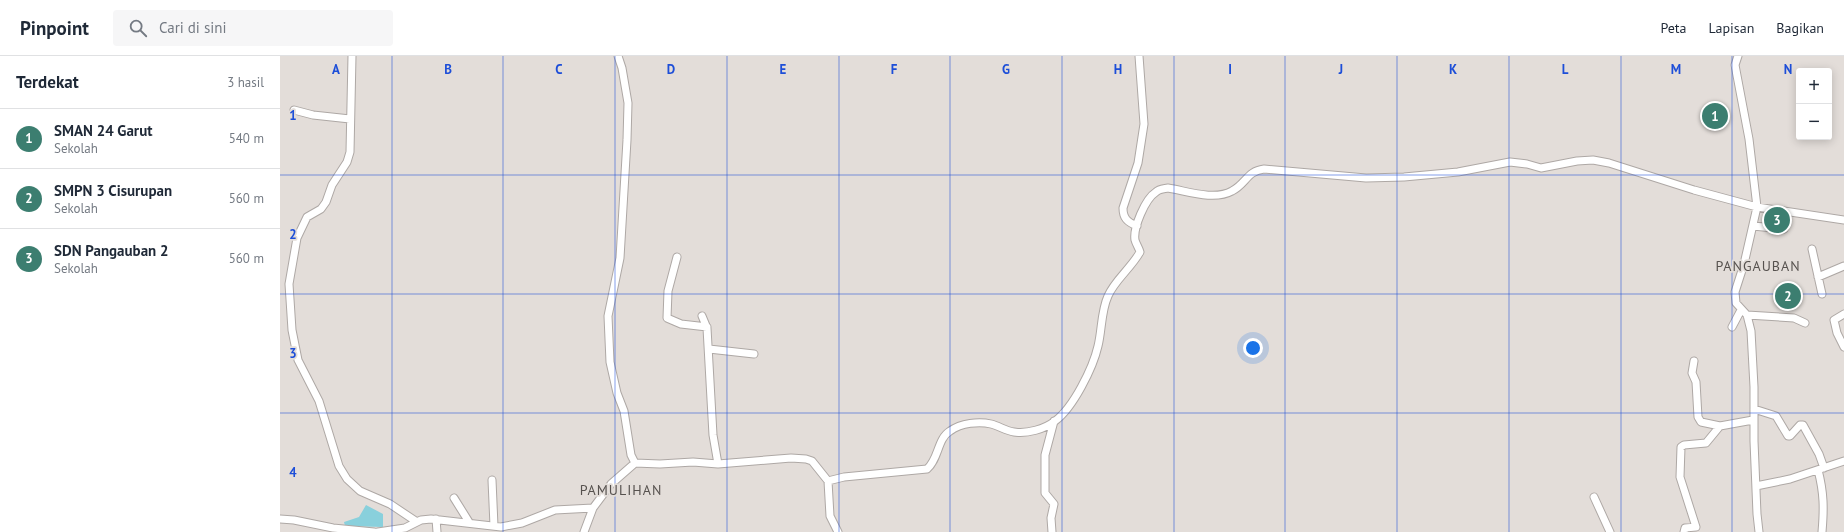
<!DOCTYPE html>
<html lang="id">
<head>
<meta charset="utf-8">
<style>
	body { margin:0; font-family:"PT Sans",sans-serif; background:#f6f6f7; color:#1f2937 }
	.controls { position:absolute; right:12px; top:12px; display:grid; overflow:hidden; border-radius:4px; box-shadow:0 2px 10px #0003 }
	.controls button { width:36px; height:36px; display:grid; place-items:center; padding:0; border:0; border-bottom:1px solid #e0e1e3; background:#fff; color:#1f2937; font:20px sans-serif }
	.you { position:absolute; left:973px; top:292px; width:14px; height:14px; margin:-10px; border:3px solid #fff; border-radius:50%; background:#1a73e8; box-shadow:0 0 0 6px #1a73e833 }
	.badge { display:grid; place-items:center; width:26px; height:26px; border-radius:50%; background:#3c7e70; color:#fff; font-size:13px; font-weight:700 }
	.pin { position:absolute; translate:-50% -50%; border:2px solid #fff; box-shadow:0 1px 4px #0006 }
	.list { margin:0; padding:0; list-style:none }
	h2 { display:flex; justify-content:space-between; align-items:center; height:52px; margin:0; padding:0 16px; font-size:17px }
	h2 small { font-size:13px; font-weight:400; color:#747a83 }
	.list li { display:grid; grid-template-columns:26px 1fr auto; gap:12px; align-items:center; box-sizing:border-box; height:60px; padding:0 16px; border-top:1px solid #e0e1e3 }
	.list b { display:block; font-size:15px; white-space:nowrap }
	.list p { margin:0; font-size:13px; white-space:nowrap; color:#747a83 }
	.list em { font-size:13px; font-style:normal; color:#747a83 }
	.icon { flex:none; width:22px; height:22px; fill:none; stroke:currentColor; stroke-width:2; stroke-linecap:round; stroke-linejoin:round }
	.map { position:relative; flex:none; width:1564px; height:476px; overflow:hidden }
	header { display:flex; align-items:center; gap:24px; box-sizing:border-box; height:56px; padding:0 20px; background:#fff; border-bottom:1px solid #e0e1e3 }
	header strong { font-size:19px }
	nav { display:flex; gap:22px; margin-inline-start:auto; font-size:14px }
	.search { width:280px; height:36px; background:#f6f6f7; display:flex; align-items:center; gap:10px; box-sizing:border-box; padding:0 14px; border-radius:4px; color:#747a83; font-size:15px }
	main { display:flex }
	aside { flex:1; background:#fff }
	.map>svg:first-child { display:block }
	.water { fill:#89d0dc }
	.lines { fill:none; stroke-linecap:round; stroke-linejoin:round }
	.minor-casing { stroke:#aea8a5; stroke-width:9 }
	.minor { stroke:#fff; stroke-width:7 }
	.grid { fill:none; stroke:#1d4ed8; stroke-width:1; stroke-opacity:0.55 }
	.labels { text-anchor:middle; stroke-width:3.5; stroke-linejoin:round; paint-order:stroke }
	.quarter-label { font-size:14px; letter-spacing:1px; fill:#56514e; stroke:#e3ddd9 }
	.grid-label { font-size:13px; text-anchor:middle; font-weight:bold; fill:#1d4ed8; stroke:#e3ddd9; stroke-width:3.5; stroke-linejoin:round; paint-order:stroke }
</style>
</head>
<body>
<header>
<strong>Pinpoint</strong>
<div class="search"><svg class="icon" aria-label="search" viewBox="0 0 24 24"><circle cx="10" cy="10" r="6"/><path d="M15 15l6 6"/></svg>Cari di sini</div>
<nav><a>Peta</a><a>Lapisan</a><a>Bagikan</a></nav>
</header>
<main>
<aside>
<h2>Terdekat<small>3 hasil</small></h2>
<ul class="list">
<li><span class="badge">1</span><div><b>SMAN 24 Garut</b><p>Sekolah</p></div><em>540 m</em></li>
<li><span class="badge">2</span><div><b>SMPN 3 Cisurupan</b><p>Sekolah</p></div><em>560 m</em></li>
<li><span class="badge">3</span><div><b>SDN Pangauban 2</b><p>Sekolah</p></div><em>560 m</em></li>
</ul>
</aside>
<div class="map">
<svg width="1564" height="476" viewBox="0 0 1564 476">
	<rect width="100%" height="100%" fill="#e3ddd9"/>
	<path class="water" d="M86,449l17,9v13l-38,-1 -1,-4 15,-5z"/>
	<g class="lines">
		<defs>
			<path id="minor" d="M72,0l-2,96 -3,10 -15,23 -6,17 -5,7 -14,8 -10,21 -8,46 3,46 6,30 21,41 20,65 8,13 13,12 30,13 27,18
				M338,0l4,12 6,35 -1,37 -7,118 -12,58 2,46 7,31 7,18 7,44 4,8
				M1458,0l-3,9 14,74 8,68 -13,57 -9,28 1,11 11,12 4,16 3,56v54l3,73 2,18
				M14,54l19,5 37,4
				M857,170c-10,-4 -14,-8 -14,-18l15,-45 6,-39 -5,-68
				M1473,170l31,3
				M1532,193l10,45
				M397,201l-9,34 -1,27 14,6 26,3
				M1538,221l26,-11
				M1564,258l-10,6 3,13 7,14
				M1467,259l47,3 11,5
				M422,260l5,12 6,107 5,29
				M1452,271l9,-17
				M429,293l45,5
				M1414,305l-2,12 4,9 2,35 3,5 19,4
				M1474,353l22,7 12,20h2l10,-11h3l16,29 5,14
				M1538,414c6,23 6,39 4,62
				M212,424l2,46
				M548,425l2,35 8,16
				M1476,430l34,-7 54,-18
				M1314,441l16,35
				M174,442l15,24
				M0,463l14,1 39,8 41,4
				M156,463l1,13
				M98,476l27,-4 16,-8 10,-1 70,8 21,-4 33,-13 38,-2 18,-24 24,-21 25,1 33,-2 25,2 73,-6 15,1 6,2 16,20 16,-4 83,-8c12,-10 10,-30 23,-38 11,-8 29,-10 41,-7 8,2 15,7 23,8 13,2 31,-3 41,-11 18,-13 38,-53 43,-75 4,-16 3,-35 10,-50 6,-15 24,-29 32,-44 -1,-4 -4,-8 -5,-12 -2,-12 10,-41 21,-48 3,-3 7,-3 12,-4 19,3 46,13 64,3 14,-7 15,-20 32,-22l102,9 38,-1 54,-5 52,-10 17,2 14,4 36,-7 16,-1 16,3 85,27 63,17 87,13
				M304,476l9,-24
				M772,476l-1,-14 3,-14 -9,-11v-38l9,-34
				M1404,476l1,-4 11,-1 -16,-50 1,-30 3,-2 22,-2 14,-17 33,-6"/>
		</defs>
		<use href="#minor" class="minor-casing"/>
		<use href="#minor" class="minor"/>
	</g>
	<path class="grid" d="M112,0v476M223,0v476M335,0v476M447,0v476M559,0v476M670,0v476M782,0v476M894,0v476M1005,0v476M1117,0v476M1229,0v476M1341,0v476M1452,0v476M0,119h1564M0,238h1564M0,357h1564"/>
	<g class="labels">
		<g class="quarter-label">
			<text x="1478" y="215">PANGAUBAN</text>
			<text x="341" y="439">PAMULIHAN</text>
		</g>
	</g>
	<g class="grid-label">
		<text x="56" y="18">A</text>
		<text x="168" y="18">B</text>
		<text x="279" y="18">C</text>
		<text x="391" y="18">D</text>
		<text x="503" y="18">E</text>
		<text x="614" y="18">F</text>
		<text x="726" y="18">G</text>
		<text x="838" y="18">H</text>
		<text x="950" y="18">I</text>
		<text x="1061" y="18">J</text>
		<text x="1173" y="18">K</text>
		<text x="1285" y="18">L</text>
		<text x="1396" y="18">M</text>
		<text x="1508" y="18">N</text>
		<text x="13" y="64">1</text>
		<text x="13" y="183">2</text>
		<text x="13" y="302">3</text>
		<text x="13" y="421">4</text>
	</g>
</svg>
<div class="controls">
<button>+</button>
<button>−</button>
</div>
<div class="you"></div>
<div class="pin badge" style="left:1435px;top:60px">1</div>
<div class="pin badge" style="left:1508px;top:240px">2</div>
<div class="pin badge" style="left:1497px;top:164px">3</div>
</div>
</main>
</body>
</html>
